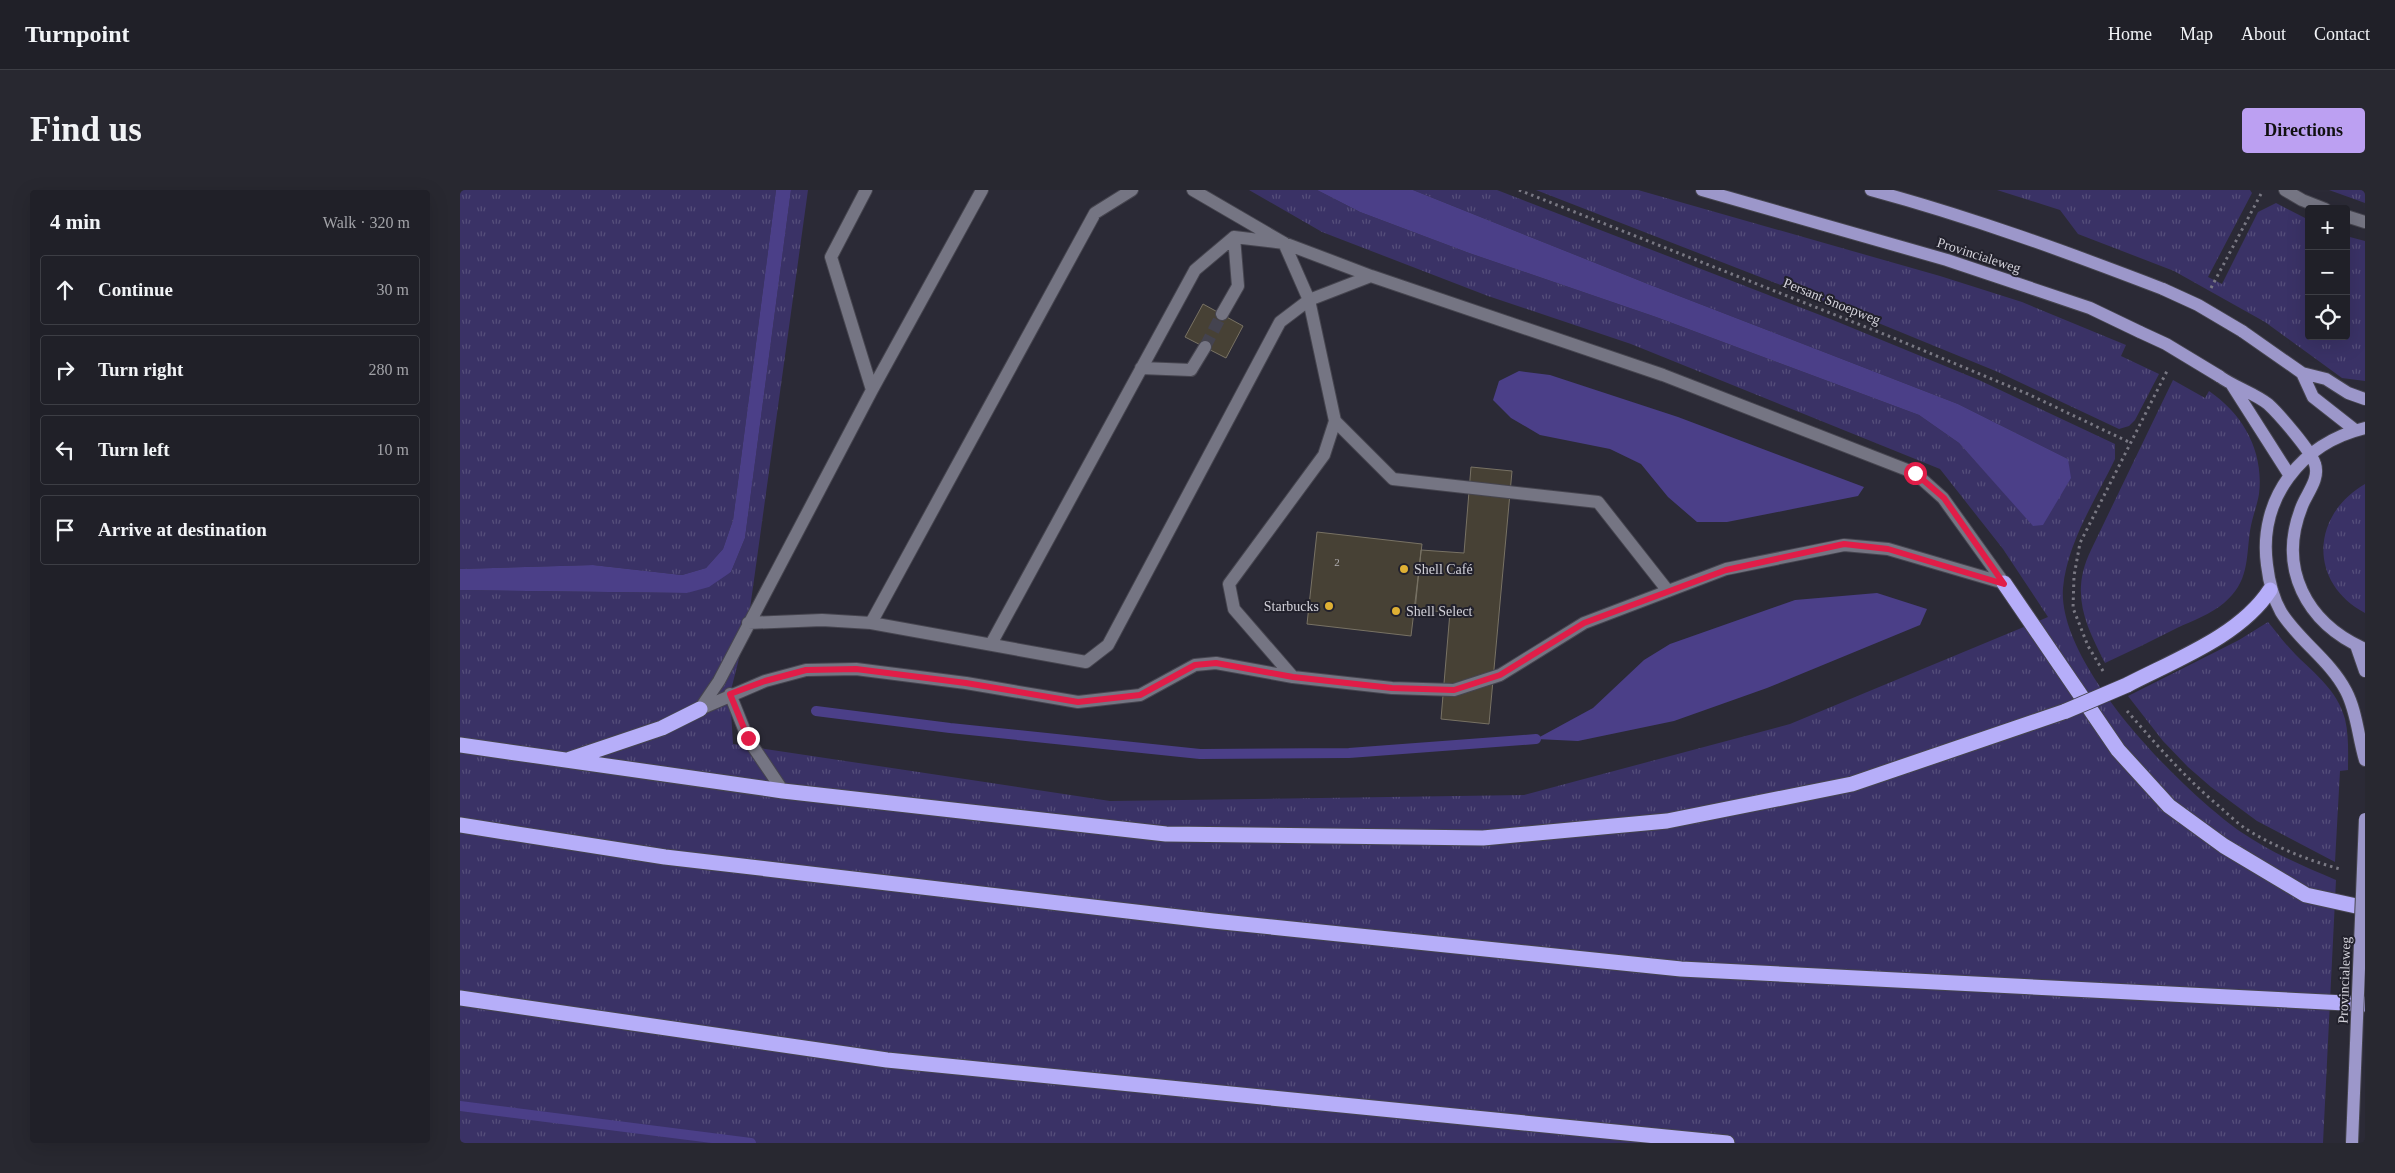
<!DOCTYPE html>
<html lang="en">
<head>
<meta charset="utf-8">
<style>
	body { margin:0; font-family:"Times New Roman",serif; background:#282830; color:#f1f3f6 }
	.controls { position:absolute; right:15px; top:15px; display:grid; overflow:hidden; border-radius:5px; box-shadow:0 5px 20px #0002 }
	.controls button { width:45px; height:45px; display:grid; place-items:center; padding:0; border:0; border-bottom:1px solid #3d3e45; background:#202028; color:#f1f3f6; font:25px sans-serif }
	.stop { position:absolute; width:15px; height:15px; margin:-11px; border:4px solid #e11d48; border-radius:50%; background:#fff }
	.stop.end { background:#e11d48; border-color:#fff; box-shadow:0 1px 5px #0008 }
	.list { margin:0; padding:0; list-style:none }
	h2 { display:flex; justify-content:space-between; align-items:center; height:65px; margin:0; padding:0 20px; font-size:21px }
	h2 small { font-size:16px; font-weight:400; color:#a2a3a8 }
	.list li { display:grid; grid-template-columns:32px 1fr auto; gap:15px; align-items:center; box-sizing:border-box; height:70px; margin:0 10px 10px; padding:0 10px; border:1px solid #3d3e45; border-radius:5px }
	.list b { display:block; font-size:19px; white-space:nowrap }
	.list em { font-size:16px; font-style:normal; color:#a2a3a8 }
	.icon { flex:none; width:28px; height:28px; fill:none; stroke:currentColor; stroke-width:2; stroke-linecap:round; stroke-linejoin:round }
	.map { position:relative; flex:none; width:1905px; height:953px; overflow:hidden; border-radius:5px }
	header { display:flex; align-items:center; gap:30px; box-sizing:border-box; height:70px; padding:0 25px; background:#202028; border-bottom:1px solid #3d3e45 }
	header strong { font-size:24px }
	nav { display:flex; gap:28px; margin-inline-start:auto; font-size:18px }
	.intro { display:flex; align-items:center; justify-content:space-between; box-sizing:border-box; height:120px; padding:0 30px }
	h1 { margin:0; font-size:35px }
	.button { padding:12px 22px; border-radius:5px; background:#bca0f2; color:#111; font-size:18px; font-weight:700 }
	main { display:flex; gap:30px; padding:0 30px }
	aside { flex:1; background:#202028; border-radius:5px; box-shadow:0 5px 20px #0002 }
	.map>svg:first-child { display:block }
	.grass { fill:url(#grass-tufts) }
	.water { fill:#4b3f88 }
	.lines { fill:none; stroke-linecap:round; stroke-linejoin:round }
	.stream { stroke:#4b3f88; stroke-width:10 }
	.building { fill:#474135; stroke:#787264 }
	.minor-tunnel { stroke:#44434f; stroke-width:12; stroke-dasharray:12 6; stroke-linecap:butt }
	.minor-casing { stroke:#46454f; stroke-width:14 }
	.major-casing { stroke:#46454f; stroke-width:14 }
	.highway-casing { stroke:#46454f; stroke-width:17 }
	.path { stroke:#797883; stroke-width:3; stroke-dasharray:2.5 4; stroke-linecap:butt }
	.minor { stroke:#757583; stroke-width:12 }
	.major { stroke:#9c97ca; stroke-width:12 }
	.highway { stroke:#b6aef9; stroke-width:15 }
	.major-bridge-casing { stroke:#46454f; stroke-width:14; stroke-linecap:butt }
	.highway-bridge-casing { stroke:#46454f; stroke-width:17; stroke-linecap:butt }
	.major-bridge { stroke:#9c97ca; stroke-width:12 }
	.highway-bridge { stroke:#b6aef9; stroke-width:15 }
	.route { stroke:#e11d48; stroke-width:6 }
	.poi-dot { fill:#dfb034; stroke:#22212c; stroke-width:2 }
	.labels { text-anchor:middle; stroke-width:4; stroke-linejoin:round; paint-order:stroke }
	.number-label { font-size:11px; fill:#b0aeb1 }
	.street-label { font-size:14px; fill:#d3d2da; stroke:#22212c }
	.poi-label { font-size:14px; fill:#d3d2da; stroke:#22212c; text-anchor:start }
</style>
</head>
<body>
<header>
<strong>Turnpoint</strong>
<nav><a>Home</a><a>Map</a><a>About</a><a>Contact</a></nav>
</header>
<div class="intro"><h1>Find us</h1><a class="button">Directions</a></div>
<main>
<aside>
<h2>4 min<small>Walk · 320 m</small></h2>
<ul class="list">
<li><svg class="icon" aria-label="ahead" viewBox="0 0 24 24"><path d="M12 20V5M6 11l6-6 6 6"/></svg><div><b>Continue</b></div><em>30 m</em></li>
<li><svg class="icon" aria-label="right" viewBox="0 0 24 24"><path d="M7 20v-9h11M14 6l5 5-5 5"/></svg><div><b>Turn right</b></div><em>280 m</em></li>
<li><svg class="icon" aria-label="left" viewBox="0 0 24 24"><path d="M17 20v-9H6M10 6l-5 5 5 5"/></svg><div><b>Turn left</b></div><em>10 m</em></li>
<li><svg class="icon" aria-label="arrive" viewBox="0 0 24 24"><path d="M6 21V4h12l-3 4 3 4H6"/></svg><div><b>Arrive at destination</b></div></li>
</ul>
</aside>
<div class="map">
<svg width="1905" height="953" viewBox="0 0 1905 953">
	<defs>
		<pattern id="grass-tufts" width="24" height="20" patternUnits="userSpaceOnUse" patternTransform="scale(1.25)"><rect width="24" height="20" fill="#3a3266"/><path d="M3 7l-1-3M5 7V3M7 7l1-3M15 17l-1-3M17 17v-4M19 17l1-3" fill="none" stroke="#564f7b"/></pattern>
	</defs>
	<rect width="100%" height="100%" fill="#2b2a36"/>
	<path class="grass" d="M0,0h316l-43,330 -10,29 -17,19 -24,7 -89,-10 -133,4z
		M331,0h17l-60,433 -18,71 3,50 377,57 414,-6 266,-71 258,-107 -45,-68 -63,-80 -309,-125 -143,-48 -166,-64 -73,-42h68l43,22 109,41 187,64 263,98 40,28 74,82 35,-66 -110,-55 -310,-120 -235,-94h84l336,130 146,60 136,64v15c-19,40 -48,84 -52,129 -6,77 119,203 178,244 29,20 62,34 95,48l-13,263h-1863v-553l227,3 44,-21 14,-34z
		M1076,0h102l302,86 82,26 104,43 -5,11 38,18 -24,46 -6,6 -10,3 -121,-57 -127,-52z
		M1537,0h253l2,3 -44,84 14,7 36,-72 18,-9 33,17v116h37v-100l19,5v140l-23,-3 -77,-56 -91,-51 -96,-37 -18,-24z
		M1869,0h36v13z
		M1713,190l32,18 4,-7c35,24 55,61 50,103 -2,12 -7,24 -9,37 -4,29 -1,51 -26,72 -13,11 -32,18 -47,25 -24,12 -48,24 -72,35 -20,-39 -35,-70 -14,-113z
		M1905,294v129c-57,-30 -54,-98 0,-129z
		M1808,432c9,11 18,23 28,33 20,20 41,35 49,64 4,17 3,34 3,51l-8,1 -5,91 -78,-41 -46,-34 -23,-20 -25,-26 -35,-45 111,-56z"/>
	<path class="water" d="M316,0h15l-46,348 -14,34 -22,15 -22,6 -227,-3v-21l133,-4 89,10 24,-7 17,-19 10,-29z
		M857,0h96l235,94 310,120 110,55 3,19 -28,47 -10,1 -74,-83 -40,-28 -263,-98 -187,-64 -109,-41z
		M1059,181l31,4 128,42 186,70 -6,9 -131,26h-30l-29,-25 -27,-33 -31,-15 -70,-14 -29,-17 -18,-18 6,-19z
		M1417,403l50,16 -7,16 -153,63 -93,33 -96,20 -42,-2 57,-31 51,-48 26,-16 125,-44z"/>
	<g class="lines">
		<path class="stream" d="M356,521l134,17 250,26 149,-1 187,-14
			M0,916l291,37"/>
	</g>
	<path class="building" d="M743,114l40,22 -17,32 -41,-21z
		M1011,277l41,4 -23,253 -48,-5 9,-107 -35,-2 6,-60 43,3z
		M857,342l105,12 -11,92 -104,-12z"/>
	<g class="lines">
		<path class="minor-tunnel" d="M745,157l17,-33"/>
		<defs>
			<path id="minor" d="M406,0l-35,67 41,133
				M733,0l91,53 87,33 292,99 252,98 28,25 61,85
				M1825,0l17,10 23,9
				M1886,26l19,6
				M762,124l16,-28 -4,-49
				M681,178l50,2 14,-23
				M875,231l58,58 205,23 70,89
				M288,433l74,-3 49,3 215,39 22,-17 172,-323 29,-22 62,-24
				M411,433l224,-410 37,-23
				M531,454l204,-374 39,-33 50,6 25,57 26,121 -11,34 -95,129 5,25 59,68
				M270,504l18,45 35,52
				M240,519l65,-28 41,-11 50,-1 110,14 112,19 62,-7 55,-30 21,-2 77,14 99,11 62,2 46,-15 84,-52 142,-54 118,-24 44,4 116,34
				M240,519l19,-28 153,-291 110,-200"/>
			<path id="major" d="M1242,0l245,70 143,48 50,24
				M1411,0c100,27 196,62 292,99
				M1782,141l60,42 24,6 22,14 17,6
				M1842,183l11,24 42,33
				M1759,186c15,11 35,17 49,28 11,10 43,47 47,60 5,15 -8,29 -13,42 -25,62 4,117 63,143
				M1772,195l58,91
				M1905,238c-64,15 -107,71 -98,137 2,17 5,31 14,47 18,29 49,48 65,79 11,21 12,46 19,69
				M1896,455l9,26"/>
			<path id="highway" d="M1544,393l114,167 51,56 55,40 82,49 59,13
				M1667,495c48,-25 113,-49 143,-95
				M0,555l323,46 383,43 317,4 184,-17 185,-37 214,-73
				M110,569l92,-31 38,-19
				M0,635l205,32 548,64 468,48 684,35
				M0,808l427,62 840,83"/>
		</defs>
		<use href="#minor" class="minor-casing"/>
		<use href="#major" class="major-casing"/>
		<use href="#highway" class="highway-casing"/>
		<path class="path" d="M1059,0l367,145 142,59 103,49
			M1751,98l51,-96
			M1643,481l-15,-25 -15,-38 1,-32 6,-33 87,-172
			M1667,521c29,33 58,67 93,96 8,7 17,16 26,22 29,18 61,31 94,40"/>
		<use href="#minor" class="minor"/>
		<use href="#major" class="major"/>
		<use href="#highway" class="highway"/>
		<defs>
			<path id="major-bridge" d="M1703,99l35,16 44,26
				M1680,142l26,12 53,32
				M1892,953l13,-324"/>
			<path id="highway-bridge" d="M1606,521l61,-26"/>
		</defs>
		<use href="#major-bridge" class="major-bridge-casing"/>
		<use href="#highway-bridge" class="highway-bridge-casing"/>
		<use href="#major-bridge" class="major-bridge"/>
		<use href="#highway-bridge" class="highway-bridge"/>
	</g>
	<g class="lines">
		<path class="route" d="M288,548l-18,-44 35,-13 41,-11 50,-1 110,14 112,19 62,-7 55,-30 21,-2 77,14 99,11 62,2 46,-15 84,-52 142,-53 118,-26 44,5 116,35 -60,-86 -29,-25"/>
	</g>
	<g class="poi-dot">
		<circle cx="944" cy="379" r="5"/>
		<circle cx="869" cy="416" r="5"/>
		<circle cx="936" cy="421" r="5"/>
	</g>
	<g class="labels">
		<g class="number-label">
			<text x="877" y="376">2</text>
		</g>
		<g class="street-label">
			<text transform="translate(1519 65) rotate(18)" y="5">Provincialeweg</text>
			<text transform="translate(1372 111) rotate(22)" y="5">Persant Snoepweg</text>
			<text transform="translate(1884 790) rotate(-88)" y="5">Provincialeweg</text>
		</g>
		<g class="poi-label">
			<text x="954" y="384">Shell Café</text>
			<text x="859" y="421" text-anchor="end">Starbucks</text>
			<text x="946" y="426">Shell Select</text>
		</g>
	</g>
</svg>
<div class="controls">
<button>+</button>
<button>−</button>
<button><svg class="icon" aria-label="locate" viewBox="0 0 24 24"><circle cx="12" cy="12" r="6"/><path d="M12 2v4M12 18v4M2 12h4M18 12h4"/></svg></button>
</div>
<div class="stop" style="left:1455px;top:283px"></div>
<div class="stop end" style="left:288px;top:548px"></div>
</div>
</main>
</body>
</html>
